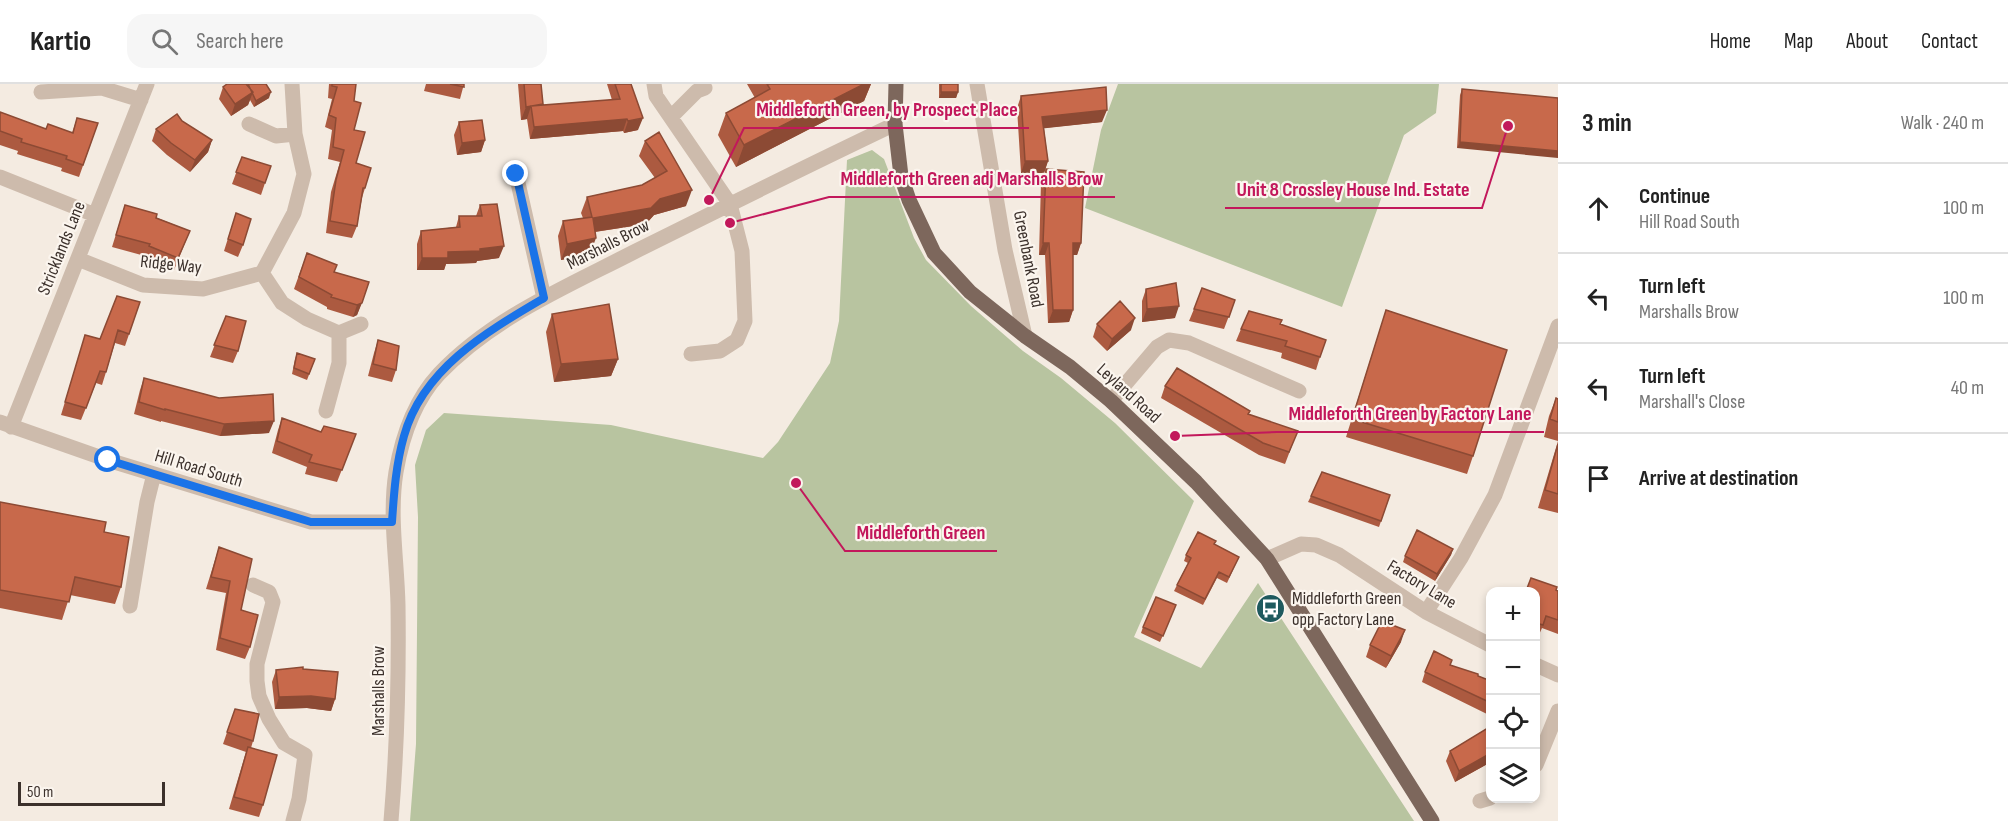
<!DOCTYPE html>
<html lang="en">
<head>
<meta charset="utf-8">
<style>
	body { margin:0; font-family:"Sofia Sans Condensed",sans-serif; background:#f6f6f6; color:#222 }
	.controls { position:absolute; right:18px; bottom:18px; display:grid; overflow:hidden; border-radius:12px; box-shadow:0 3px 9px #0003 }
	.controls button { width:54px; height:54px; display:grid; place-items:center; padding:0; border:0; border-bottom:2px solid #e0e0e0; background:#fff; color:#222; font:30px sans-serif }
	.scale { position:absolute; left:18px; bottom:15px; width:147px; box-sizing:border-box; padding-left:6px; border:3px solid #3b302b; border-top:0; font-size:16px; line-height:21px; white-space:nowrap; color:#3b302b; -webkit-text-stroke:4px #fbf5ee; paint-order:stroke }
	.stop { position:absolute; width:18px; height:18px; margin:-14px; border:4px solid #1a73e8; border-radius:50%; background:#fff }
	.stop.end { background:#1a73e8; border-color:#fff; box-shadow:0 2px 6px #0008 }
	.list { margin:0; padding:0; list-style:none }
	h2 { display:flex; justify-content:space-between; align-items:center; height:78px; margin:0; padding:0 24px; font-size:26px }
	h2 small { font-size:20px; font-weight:400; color:#767676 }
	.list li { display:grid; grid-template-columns:39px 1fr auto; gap:18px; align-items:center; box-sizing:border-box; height:90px; padding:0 24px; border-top:2px solid #e0e0e0 }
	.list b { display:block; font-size:22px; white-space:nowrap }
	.list p { margin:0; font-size:20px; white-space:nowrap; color:#767676 }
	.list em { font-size:20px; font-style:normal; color:#767676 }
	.icon { flex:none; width:33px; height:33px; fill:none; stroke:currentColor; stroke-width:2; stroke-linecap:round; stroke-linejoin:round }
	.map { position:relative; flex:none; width:1558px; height:737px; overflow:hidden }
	header { display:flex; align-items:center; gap:36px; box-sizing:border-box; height:84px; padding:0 30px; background:#fff; border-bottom:2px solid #e0e0e0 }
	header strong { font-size:28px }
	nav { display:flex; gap:33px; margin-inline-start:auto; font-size:21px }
	.search { width:420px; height:54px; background:#f6f6f6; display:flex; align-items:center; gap:15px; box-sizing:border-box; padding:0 21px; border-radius:18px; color:#767676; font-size:22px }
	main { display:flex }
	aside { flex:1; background:#fff }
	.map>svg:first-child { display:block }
	.green { fill:#b8c4a0 }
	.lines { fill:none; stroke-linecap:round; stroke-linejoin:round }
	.minor { stroke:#cdbbac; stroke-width:15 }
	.major { stroke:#7d675c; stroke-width:15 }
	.wall { fill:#ac5a40 }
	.shaded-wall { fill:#8c4a34 }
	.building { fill:#c8694b; stroke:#8c4a34; stroke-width:1.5 }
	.route { stroke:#1a73e8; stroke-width:8 }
	.labels { text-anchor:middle; stroke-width:4.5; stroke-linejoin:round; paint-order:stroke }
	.street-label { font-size:18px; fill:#3b302b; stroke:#fbf5ee }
	.poi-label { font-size:18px; fill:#3b302b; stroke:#fbf5ee; text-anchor:start }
	.leader { fill:none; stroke:#c2185b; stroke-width:2 }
	.callout-dot { fill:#c2185b; stroke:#fbf5ee; stroke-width:2 }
	.callout-label { font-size:20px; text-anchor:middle; font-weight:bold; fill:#c2185b; stroke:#fbf5ee; stroke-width:4.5; stroke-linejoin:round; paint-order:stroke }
</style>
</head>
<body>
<header>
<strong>Kartio</strong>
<div class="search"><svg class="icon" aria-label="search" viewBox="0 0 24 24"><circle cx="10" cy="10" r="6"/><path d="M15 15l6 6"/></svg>Search here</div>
<nav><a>Home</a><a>Map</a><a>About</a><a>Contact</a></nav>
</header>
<main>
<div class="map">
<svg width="1558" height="737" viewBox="0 0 1558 737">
	<rect width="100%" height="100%" fill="#f4ebe1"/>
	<path class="green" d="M1118,0h321l-3,29 -32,22 -62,172 -257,-99 16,-78z
		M872,66l12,9 30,79 12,22 45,46 52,45 38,27 54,45 79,78 -60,136 67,31 57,-85 156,238h-1004l6,-77 2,-227 -3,-52 11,-35 18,-17 167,12 152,33 15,-16 52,-79 9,-42 8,-161z"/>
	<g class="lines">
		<path class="minor" d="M654,0l2,12 74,108 12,47 3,70 -8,19 -17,11 -29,3
			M977,0l28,166 20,86
			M41,8l61,-4 39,12
			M671,33l26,-26 8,-3
			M249,40l27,12 19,-2
			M516,90l28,124
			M0,93l95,38
			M78,175l65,26 60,4 59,-16 32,-60 10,-39 -9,-40 -3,-50
			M262,189l20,30 25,16 32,14 22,-9
			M1111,317l46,-54 12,-7 20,3 110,48
			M326,327l13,-48v-30
			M0,338l108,38 203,62h81
			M11,343l136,-343
			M1267,475l34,-15 15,1 23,10 87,57 64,33
			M253,501l16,7 4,10 -16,62v17l2,15 10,23 15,24 21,12 -6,44 -6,22
			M130,522l17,-104 7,-28
			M1426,528l35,-54 34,-63 63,-169
			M1536,581l22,10
			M1536,681l22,-54
			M1480,717l10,-3
			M391,737c6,-72 8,-144 7,-216 -1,-45 -9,-89 -2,-133 6,-35 18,-71 43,-98 53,-56 127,-87 195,-122 86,-43 173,-86 261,-128"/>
		<path class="major" d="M896,0l-1,40 6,52 8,24 25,53 36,39 55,44 45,31 41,34 85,81 71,77 165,262"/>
	</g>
	<path class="wall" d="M247,0l22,14 -15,9 -4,-7 -2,5 -17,11 -12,-17 4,-12 24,-2z
		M329,0h27l-2,17v29l2,33 9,25 -3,10 -5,28 -5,12 -26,-5 5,-41 9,-30 -12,-3 4,-29 -7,-3 7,-28 -4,-1z
		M426,0h38l-4,15 -36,-8z
		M518,0h23l2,21 69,-5 -5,-16h24l7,46 -14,3 -1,-2 -93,8 -3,-20 -6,1z
		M747,0h124l-7,17 -128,66 -18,-32 8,-22 29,-15z
		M939,0h19v8l-2,6h-17z
		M1462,5l96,9 -101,50 3,-53z
		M1021,12l81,26 -58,6 4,33 -4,12h-23l-4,-65z
		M0,28l46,17 26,4 5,-15 21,5 -19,54 -18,-6 1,-3 -45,-14 1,-3 -18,-6z
		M182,37l30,19 -4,12 -18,20 -23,-17 -15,-14 4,-12z
		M459,38l26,18 -4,12 -24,3 -3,-20z
		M659,48l27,74 -32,9 -8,9 -51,8 -5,22 -29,6 -3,-24 5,-15 20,-3 -2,-5 6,-16 55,-12 13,-7 -16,-22 6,-15z
		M242,73l23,26 -4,12 -29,-11z
		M1046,85l35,74 -4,12h-4v55l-4,12 -21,1 -3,-68h-6l2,-73z
		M125,121l65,26 -16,39 -30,-12 1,-2 -33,-9z
		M480,121l19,53 -22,3 -1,2 -30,1 -2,6h-27v-26l4,-13 35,-4 3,-11h17z
		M236,129l7,32 -5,12 -14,-6z
		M307,169l27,19 35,10 -12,33 -4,2 -26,-8v-2l-33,-18z
		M1146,205l29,29 -33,4v-21z
		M1235,216l-11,29 -35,-8 5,-12z
		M140,218l-15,44 -10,-3 -13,42 -6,-2 -15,37 -20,-5 24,-80 15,4z
		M1386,226l87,146 -6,18 -121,-37z
		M552,230l66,45 -7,17 -57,6 -8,-50z
		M226,232l12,35 -5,12 -23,-6z
		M1097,240l34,6 -24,21 -14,-14z
		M1280,240l40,33 -4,13 -35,-12 1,-5 -46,-12 5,-12z
		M378,256l18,30 -4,12 -24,-6 6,-23z
		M297,269l18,6 -8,21 -15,-6 3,-15z
		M144,294l125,55 -49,3 -59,-15v1l-27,-8 6,-24z
		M1165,302l85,25 -1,3 44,29 -8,21 -26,-9 -98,-57z
		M1556,314l2,1v114l-20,-5 20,-67 -14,-4 5,-21z
		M282,334l39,14 35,2 -19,48 -32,-8 2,-7 -35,-14 6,-23z
		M1390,411l-11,32 -71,-25 3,-6z
		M0,418l104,30 17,55 -6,17 -45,-9 -8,25 -62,-12z
		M1214,460l25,13 -12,26 -10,-5 -14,27 -29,-14 14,-28 -4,-2 2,-6z
		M219,463l22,63 9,37 -5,12 -29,-9 10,-57 -20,-4z
		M1453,465l-2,6 -16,26 -32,-19 2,-6z
		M1556,506l2,1v43l-16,-6 -4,9 -2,-1v-45z
		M1176,521l-16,37 -19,-9 2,-6z
		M1401,558l-15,26 -20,-11 4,-12z
		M1450,581l41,16v35l-69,-34 3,-10z
		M276,586l59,29 -4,12 -24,-3 -32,1 -3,-27z
		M235,625l18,32 -2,7 12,57 -4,12 -30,-8 17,-57 -23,-8z
		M1491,642v36l-36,20 -9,-21 4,-10z"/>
	<path class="shaded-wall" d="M864,0h7l-7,17 -128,66 8,-22z
		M253,8l-5,13 -17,11 4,-12z
		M271,8l-2,6 -15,9 2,-6z
		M941,8h17l-2,6h-17z
		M531,22l-4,13 -6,1 5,-13z
		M1107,26l-5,12 -64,7 4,-12z
		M643,34l-5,12 -14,3 4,-12z
		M627,35l-4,12 -93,8 4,-12z
		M212,56l-4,12 -18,20 5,-12z
		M485,56l-4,12 -24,3 5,-12z
		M1460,58l98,9v7l-101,-10z
		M1025,77h23l-4,12h-23z
		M692,106l-6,16 -32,9 -8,9 -59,9 6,-15z
		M596,154l-6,16 -29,6 6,-16z
		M1043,159h6l-4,12h-6z
		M1073,159h8l-4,12h-9z
		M504,162l-5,12 -22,3 -1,2 -30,1 -2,6h-27l5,-12 26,-6 32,-3z
		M362,219l-5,12 -4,2 4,-12z
		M1179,222l-4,12 -33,4 5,-13z
		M1053,226h20l-4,12 -21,1z
		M1135,234l-4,12 -24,21 5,-12z
		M618,275l-7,17 -57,6 7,-18z
		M274,337l-5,12 -49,3 4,-12z
		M1453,465l-2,6 -16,26 2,-7z
		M1405,546l-4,12 -15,26 5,-12z
		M311,612l24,3 -4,12 -24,-3 -32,1 4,-12z
		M1491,669v9l-36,20 4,-11z"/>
	<path class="building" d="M227,0h19l7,8 -18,12 -12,-17z
		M248,0h18l5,8 -15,9z
		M332,0h24l-2,17 7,2 -7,27 11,2 -9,31 15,5 -6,20h-2l-6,38 -27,-5 6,-41 8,-30 -11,-3 3,-29 -7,-3 8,-28 -5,-1z
		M450,0h14v3z
		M524,0h17l2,20 -17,3z
		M615,0h16l12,34 -15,3 -1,-2 -93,8 -3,-21 89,-7z
		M767,0h97l-120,61 -18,-32 44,-24z
		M941,0h17v8h-17z
		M1106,3l1,23 -65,7 6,44h-23l-4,-65z
		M1462,5l96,9v53l-98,-9z
		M0,28l46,17 2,-5 25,9 4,-15 21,5 -15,42 -17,-6 1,-3 -46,-14 1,-3 -22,-8z
		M177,30l5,7 30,19 -17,20 -24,-17 -15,-14z
		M482,36l3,20 -23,3 -3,-21z
		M659,48l33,58 -32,9 -9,9 -58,10 3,20 -29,6 -4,-23 29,-4 -5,-20 55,-12 25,-14 -22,-30z
		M242,73l29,9 -6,17 -29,-11z
		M1046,85l38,3 -3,71h-8v67h-20l-4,-67h-6z
		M497,120l7,42 -24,3v2l-32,1v6h-26l-1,-27 39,-4 -1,-11h23l-2,-11z
		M125,121l32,9 -1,4 34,13 -12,27 -29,-12 1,-2 -34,-9z
		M236,129l15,6 -8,26 -15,-6z
		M307,169l30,12 -3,7 35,10 -7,21 -5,2 -26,-8 1,-2 -33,-18z
		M1176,199l3,23 -32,3 -1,-20z
		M1202,204l33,12 -6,17 -35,-8z
		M117,212l23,6 -11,32 -11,-4 -12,42 -6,-1 -14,37 -21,-6 20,-67 15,4z
		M1120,217l15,17 -23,21 -15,-15z
		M609,220l9,55 -57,5 -9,-50z
		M1386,226l121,40 -34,106 -121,-37z
		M1249,227l33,9 -2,4 46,16 -6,17 -35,-11 2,-5 -46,-12z
		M226,232l20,5 -8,30 -24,-6z
		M378,256l21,6 -3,24 -23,-6z
		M297,269l18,6 -6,15 -15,-6z
		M1177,284l73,43 -2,3 50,17 -9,21 -26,-9 -98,-57z
		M144,294l75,20 54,-4 1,27 -50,3 -59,-15v1l-26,-8z
		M1556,314l2,1v23l-8,-3z
		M282,334l39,14 3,-6 32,8 -14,36 -33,-8 3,-7 -35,-14z
		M1558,360v50l-13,-4z
		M1322,388l68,23 -9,26 -70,-25z
		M0,418l106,20 -2,10 25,5 -8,50 -46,-10 -6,25 -69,-12z
		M1417,446l36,19 -16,25 -32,-18z
		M1198,448l18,9 -2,3 25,13 -10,20 -10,-5 -14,27 -28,-14 14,-27 -5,-3z
		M219,463l33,12 -11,51 17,5 -8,32 -30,-9 10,-57 -19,-4z
		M1531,494l26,9 -1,3 2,1v29l-12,-4 -3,9 -7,-2v-32h-10z
		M1156,513l20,8 -13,31 -20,-9z
		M1382,537l23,9 -14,26 -21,-11z
		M1434,567l18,9 -2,5 28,9v2l13,5v22l-66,-31z
		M303,583v2l35,3 -3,27 -24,-3 -32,1 -3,-27z
		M235,625l24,5 -6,27 -26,-9z
		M1491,642v27l-32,18 -9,-20z
		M248,663l29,8 -14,50 -29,-8z"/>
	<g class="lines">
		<path class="route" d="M108,376l203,62h81c2,-30 4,-58 12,-86 19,-68 84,-105 140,-138l-28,-124"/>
	</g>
	<defs>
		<symbol id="bus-disc" viewBox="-11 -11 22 22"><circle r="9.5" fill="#1f5a5e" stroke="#fbf5ee"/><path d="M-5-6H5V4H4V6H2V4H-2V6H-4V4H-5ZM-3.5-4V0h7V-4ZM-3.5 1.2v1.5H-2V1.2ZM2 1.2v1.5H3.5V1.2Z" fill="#fff"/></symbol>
	</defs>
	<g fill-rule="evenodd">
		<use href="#bus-disc" x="1254" y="508" width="33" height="33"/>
	</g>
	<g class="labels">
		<g class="street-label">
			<text transform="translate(608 160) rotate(-27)" y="6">Marshalls Brow</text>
			<text transform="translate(61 164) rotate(-68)" y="6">Stricklands Lane</text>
			<text transform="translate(1029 175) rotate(79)" y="6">Greenbank Road</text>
			<text transform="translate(171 180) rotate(6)" y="6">Ridge Way</text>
			<text transform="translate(1129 309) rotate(42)" y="6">Leyland Road</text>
			<text transform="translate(199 384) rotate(17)" y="6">Hill Road South</text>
			<text transform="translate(1422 500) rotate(31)" y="6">Factory Lane</text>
			<text transform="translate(378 607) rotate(-90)" y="6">Marshalls Brow</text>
		</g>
		<g class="poi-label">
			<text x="1292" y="520">Middleforth Green<tspan x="1292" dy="21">opp Factory Lane</tspan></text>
		</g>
	</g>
	<path class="leader" d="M709 116L744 44H1029M730 139L829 113H1115M1508 42L1482 124H1225M1175 352L1277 348H1544M796 399L845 467H997"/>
	<g class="callout-dot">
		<circle cx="709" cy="116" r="6"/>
		<circle cx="730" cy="139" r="6"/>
		<circle cx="1508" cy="42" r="6"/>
		<circle cx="1175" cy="352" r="6"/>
		<circle cx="796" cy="399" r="6"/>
	</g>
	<g class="callout-label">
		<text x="887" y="32">Middleforth Green, by Prospect Place</text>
		<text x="972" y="101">Middleforth Green adj Marshalls Brow</text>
		<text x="1353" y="112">Unit 8 Crossley House Ind. Estate</text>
		<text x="1410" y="336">Middleforth Green by Factory Lane</text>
		<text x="921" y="455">Middleforth Green</text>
	</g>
</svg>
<div class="controls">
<button>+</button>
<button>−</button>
<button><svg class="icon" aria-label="locate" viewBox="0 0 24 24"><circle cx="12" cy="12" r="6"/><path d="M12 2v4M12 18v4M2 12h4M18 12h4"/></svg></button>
<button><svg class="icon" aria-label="layers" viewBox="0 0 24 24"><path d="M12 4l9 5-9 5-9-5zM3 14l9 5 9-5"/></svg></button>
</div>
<div class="scale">50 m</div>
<div class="stop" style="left:108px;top:376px"></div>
<div class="stop end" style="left:516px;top:90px"></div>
</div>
<aside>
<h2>3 min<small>Walk · 240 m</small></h2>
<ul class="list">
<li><svg class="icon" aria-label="ahead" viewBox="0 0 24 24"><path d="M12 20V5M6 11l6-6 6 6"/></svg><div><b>Continue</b><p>Hill Road South</p></div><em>100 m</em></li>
<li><svg class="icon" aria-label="left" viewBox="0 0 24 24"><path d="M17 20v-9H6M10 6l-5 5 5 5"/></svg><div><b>Turn left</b><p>Marshalls Brow</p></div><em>100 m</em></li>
<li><svg class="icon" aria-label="left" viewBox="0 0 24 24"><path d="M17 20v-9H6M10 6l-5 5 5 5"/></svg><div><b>Turn left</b><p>Marshall's Close</p></div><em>40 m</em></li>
<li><svg class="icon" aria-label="arrive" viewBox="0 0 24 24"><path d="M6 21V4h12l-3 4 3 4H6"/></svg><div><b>Arrive at destination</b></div></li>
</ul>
</aside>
</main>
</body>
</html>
